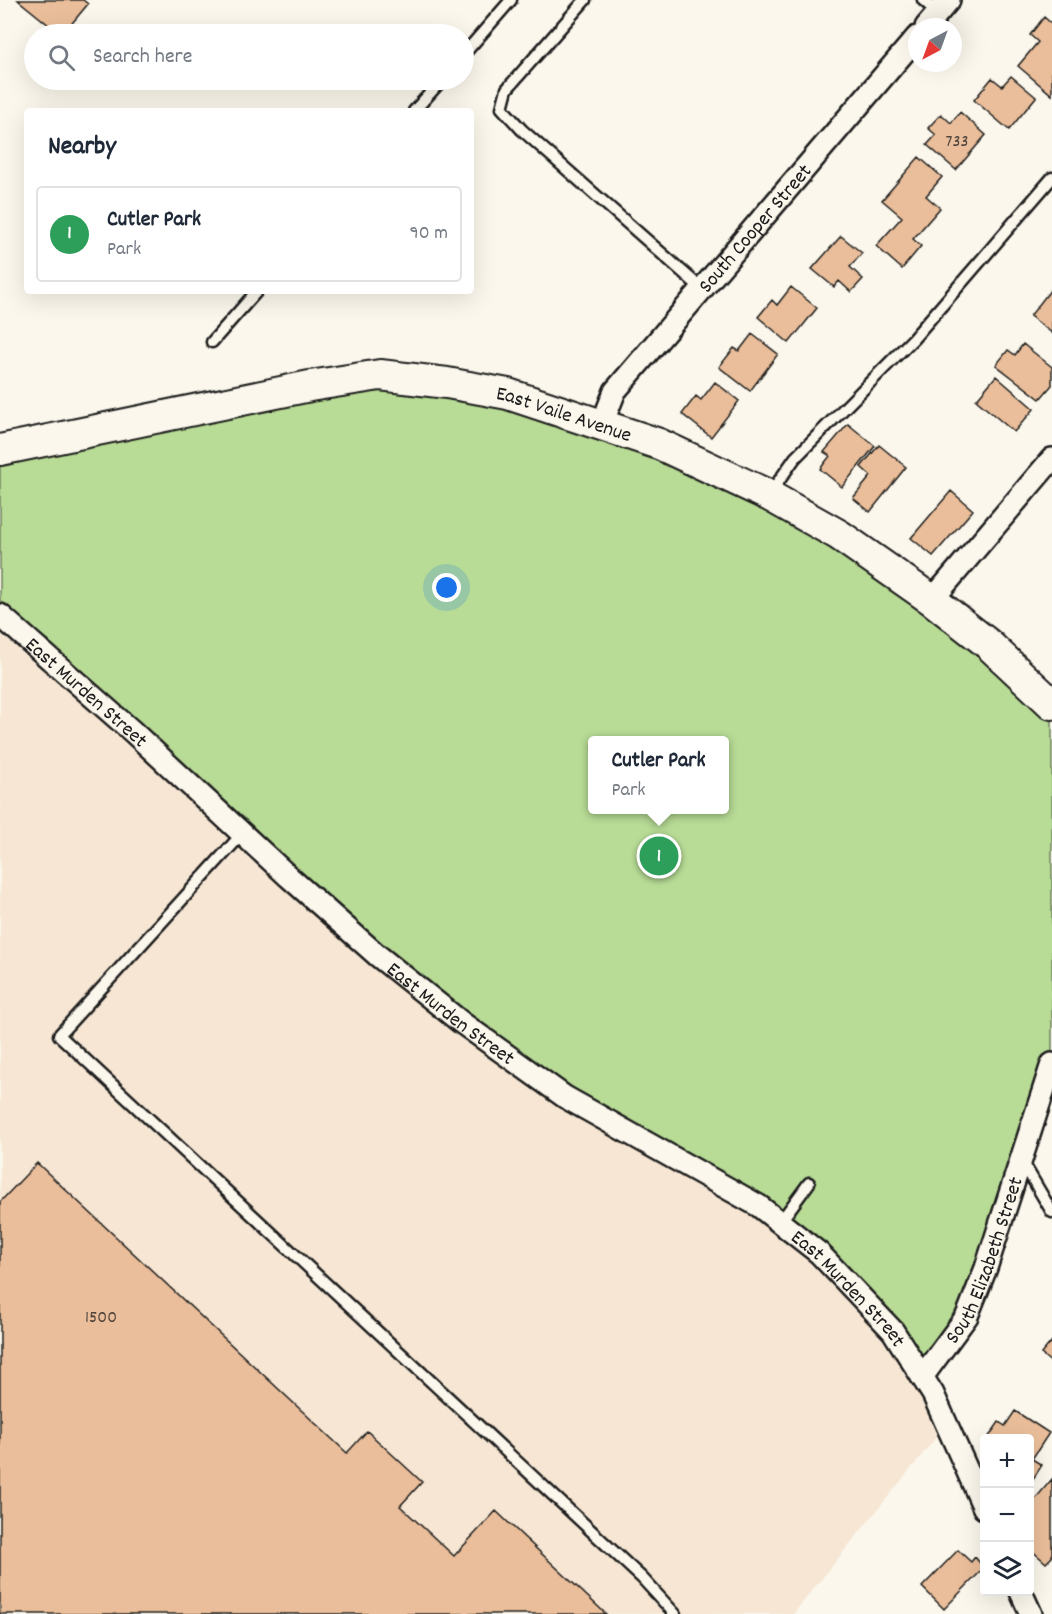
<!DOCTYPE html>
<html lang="en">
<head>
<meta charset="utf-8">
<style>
	body { margin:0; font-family:Dekko,sans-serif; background:#f6f6f7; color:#1f2937 }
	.controls { position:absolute; right:18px; bottom:18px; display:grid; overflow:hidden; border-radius:6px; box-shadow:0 6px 24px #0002 }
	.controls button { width:54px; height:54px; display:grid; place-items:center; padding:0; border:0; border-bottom:2px solid #e0e1e3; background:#fff; color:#1f2937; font:30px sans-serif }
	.compass { position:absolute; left:908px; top:18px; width:54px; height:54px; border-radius:50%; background:#fff; box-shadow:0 6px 24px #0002; rotate:221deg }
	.you { position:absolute; left:447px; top:588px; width:21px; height:21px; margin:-15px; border:4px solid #fff; border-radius:50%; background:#1a73e8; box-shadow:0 0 0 9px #1a73e833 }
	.badge { display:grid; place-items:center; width:39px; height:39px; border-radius:50%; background:#d1495b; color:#fff; font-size:20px; font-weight:700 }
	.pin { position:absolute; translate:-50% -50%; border:3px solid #fff; box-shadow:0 2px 6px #0006 }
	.popup { position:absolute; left:588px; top:736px; width:141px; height:78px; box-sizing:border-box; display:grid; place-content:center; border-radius:6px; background:#fff; filter:drop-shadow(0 2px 4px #0005); font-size:20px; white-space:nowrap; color:#747a83 }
	.popup b { font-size:22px; color:#1f2937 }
	.popup::after { content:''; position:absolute; left:50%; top:100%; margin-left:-12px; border:12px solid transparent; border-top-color:#fff }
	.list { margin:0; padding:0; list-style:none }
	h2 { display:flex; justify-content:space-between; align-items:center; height:78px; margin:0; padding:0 24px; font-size:26px }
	h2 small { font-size:20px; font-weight:400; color:#747a83 }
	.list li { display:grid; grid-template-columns:39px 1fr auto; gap:18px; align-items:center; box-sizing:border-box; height:96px; margin:0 12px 12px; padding:0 12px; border:2px solid #e0e1e3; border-radius:6px }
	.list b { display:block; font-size:22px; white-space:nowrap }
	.list p { margin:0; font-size:20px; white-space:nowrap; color:#747a83 }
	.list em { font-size:20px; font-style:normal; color:#747a83 }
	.icon { flex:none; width:33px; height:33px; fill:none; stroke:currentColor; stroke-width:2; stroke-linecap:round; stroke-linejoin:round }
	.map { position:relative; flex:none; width:1052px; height:1614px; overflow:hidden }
	.search { position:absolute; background:#fff; box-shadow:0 6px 24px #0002; left:24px; top:24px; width:450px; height:66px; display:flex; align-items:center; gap:15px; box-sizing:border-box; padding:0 21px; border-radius:33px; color:#747a83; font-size:22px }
	.panel { position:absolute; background:#fff; box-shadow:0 6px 24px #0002; left:24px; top:108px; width:450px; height:186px; border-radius:6px }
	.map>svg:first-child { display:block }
	.built { fill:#f6e6d3 }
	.green { fill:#b8dc96; stroke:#6a7c59; stroke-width:1.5; fill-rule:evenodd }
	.building { fill:#eabe9a; stroke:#1c1c1c; stroke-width:1.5 }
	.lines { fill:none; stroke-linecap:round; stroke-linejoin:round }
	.lane-casing { stroke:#1c1c1c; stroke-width:15 }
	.street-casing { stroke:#1c1c1c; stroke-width:26 }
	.secondary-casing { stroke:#1c1c1c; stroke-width:34 }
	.lane { stroke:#fbf7ec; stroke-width:10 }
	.street { stroke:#fbf7ec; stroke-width:21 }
	.secondary { stroke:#fbf7ec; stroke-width:30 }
	.labels { text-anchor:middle; stroke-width:4.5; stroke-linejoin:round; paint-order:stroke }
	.number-label { font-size:18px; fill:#50443c }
	.street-label { font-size:21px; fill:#1c1c1c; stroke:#fbf7ec }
</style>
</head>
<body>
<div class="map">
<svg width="1052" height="1614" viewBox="0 0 1052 1614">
	<rect width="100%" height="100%" fill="#fbf7ec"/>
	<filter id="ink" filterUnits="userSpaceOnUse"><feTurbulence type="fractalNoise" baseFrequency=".0167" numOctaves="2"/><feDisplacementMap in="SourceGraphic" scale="12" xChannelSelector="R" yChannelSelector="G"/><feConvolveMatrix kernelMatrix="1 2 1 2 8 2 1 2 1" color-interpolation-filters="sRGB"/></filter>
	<g filter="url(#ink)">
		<path class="built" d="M0,615l759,591 109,96 79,122 -154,190h-793z"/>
		<path class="green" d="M447,383l321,112 284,209v360l-66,204 -64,109 -103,-124 -297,-185 -522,-453v-165l310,-64zM593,740h132v70h-132z"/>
		<path class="building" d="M18,0h65l5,4 -25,30h-3z
			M1044,17l8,7v71l-34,-29 20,-24 -8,-7z
			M1011,76l25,21 -27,33 -35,-30 18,-22 10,8z
			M960,112l26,23 -30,35 -29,-25 9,-10 -8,-7 13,-14 10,9z
			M919,157l23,20 -16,19 14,12 -27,31 8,7 -19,23 -26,-23 26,-29 -20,-17z
			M841,236l21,17 -12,14 13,12 -12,13 -12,-11 -5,6 -22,-18z
			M791,287l26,21 -28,35 -31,-26 14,-17 5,5z
			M1052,288v45l-22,-17z
			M752,334l26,20 -28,37 -31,-24 15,-19 5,3z
			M1023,344l29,23v18l-12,14 -44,-34 12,-15 7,5z
			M996,376l38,33 -20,23 -38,-32z
			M715,382l24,19 -28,36 -29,-23 14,-18 5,4z
			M848,424l27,22 -33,41 -22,-18 10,-13 -6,-4z
			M879,445l27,22 -36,45 -17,-14 18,-22 -10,-9z
			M951,491l22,19 -40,46 -22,-18z
			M37,1163l310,290 20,-22 55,51 -22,24 54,50 42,-45 110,103h-606v-412z
			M1052,1341v22l-11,-9z
			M1015,1411l34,22 -17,26 10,6 -9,14 -3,-2v-39h-42l11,-16 6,4z
			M1052,1479v78l-6,6 -16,-14v-6l4,-5 -4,-4v-29z
			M958,1550l13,12 4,-5 9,11 -40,41 -22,-22z"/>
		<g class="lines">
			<defs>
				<path id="lane" d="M585,0l-78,89 -5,19 20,22 180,159
					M923,0l15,13
					M464,54l47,-54
					M414,111l28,-31
					M212,342l45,-51
					M769,495l26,-37 118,-119 139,-161
					M242,834l-183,201 583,543 33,36
					M1022,1161l30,51
					M781,1221l28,-38"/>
				<g id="street">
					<path d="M926,27l23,-27"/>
					<path id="s1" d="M602,424l13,-33 302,-354"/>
					<path d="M932,600l120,-141"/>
					<path id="s2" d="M0,615l133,117 156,145 88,78 85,68 103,74 194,109 60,47 74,78 40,63 51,114"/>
					<path id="s3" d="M922,1377l45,-61 19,-48 66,-204"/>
					<path d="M1021,1592l10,22"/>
				</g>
				<g id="secondary">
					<path id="s4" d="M0,450l310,-64 70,-11 67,8 61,11 151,50 109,51 71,40 93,65 55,43 65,61"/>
				</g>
			</defs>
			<use href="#lane" class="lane-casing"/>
			<use href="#street" class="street-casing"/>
			<use href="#secondary" class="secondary-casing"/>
			<use href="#lane" class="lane"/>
			<use href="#street" class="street"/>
			<use href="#secondary" class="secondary"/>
		</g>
	</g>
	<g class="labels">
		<g class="number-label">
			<text x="957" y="146">733</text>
			<text x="101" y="1322">1500</text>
		</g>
		<g class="street-label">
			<text dy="7" stroke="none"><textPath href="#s1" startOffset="250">South Cooper Street</textPath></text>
			<text dy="7" stroke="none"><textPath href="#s4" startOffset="576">East Vaile Avenue</textPath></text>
			<text dy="7" stroke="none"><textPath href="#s2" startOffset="116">East Murden Street</textPath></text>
			<text dy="7" stroke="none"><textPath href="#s2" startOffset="602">East Murden Street</textPath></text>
			<text dy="7" stroke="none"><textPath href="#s3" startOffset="134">South Elizabeth Street</textPath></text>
			<text dy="7" stroke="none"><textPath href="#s2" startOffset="1088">East Murden Street</textPath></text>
		</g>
	</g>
</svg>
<div class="controls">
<button>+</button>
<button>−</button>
<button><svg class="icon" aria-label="layers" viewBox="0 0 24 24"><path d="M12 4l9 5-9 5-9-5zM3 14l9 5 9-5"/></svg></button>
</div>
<svg class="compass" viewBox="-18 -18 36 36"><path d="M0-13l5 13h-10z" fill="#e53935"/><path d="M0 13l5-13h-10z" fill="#747a83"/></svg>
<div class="you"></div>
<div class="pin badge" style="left:659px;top:856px;background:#2e9e5b">1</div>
<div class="popup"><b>Cutler Park</b>Park</div>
<div class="search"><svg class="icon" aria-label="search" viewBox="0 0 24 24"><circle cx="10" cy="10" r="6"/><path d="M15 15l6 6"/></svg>Search here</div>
<section class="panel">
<h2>Nearby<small></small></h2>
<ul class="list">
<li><span class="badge" style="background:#2e9e5b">1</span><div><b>Cutler Park</b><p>Park</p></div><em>90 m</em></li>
</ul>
</section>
</div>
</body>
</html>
